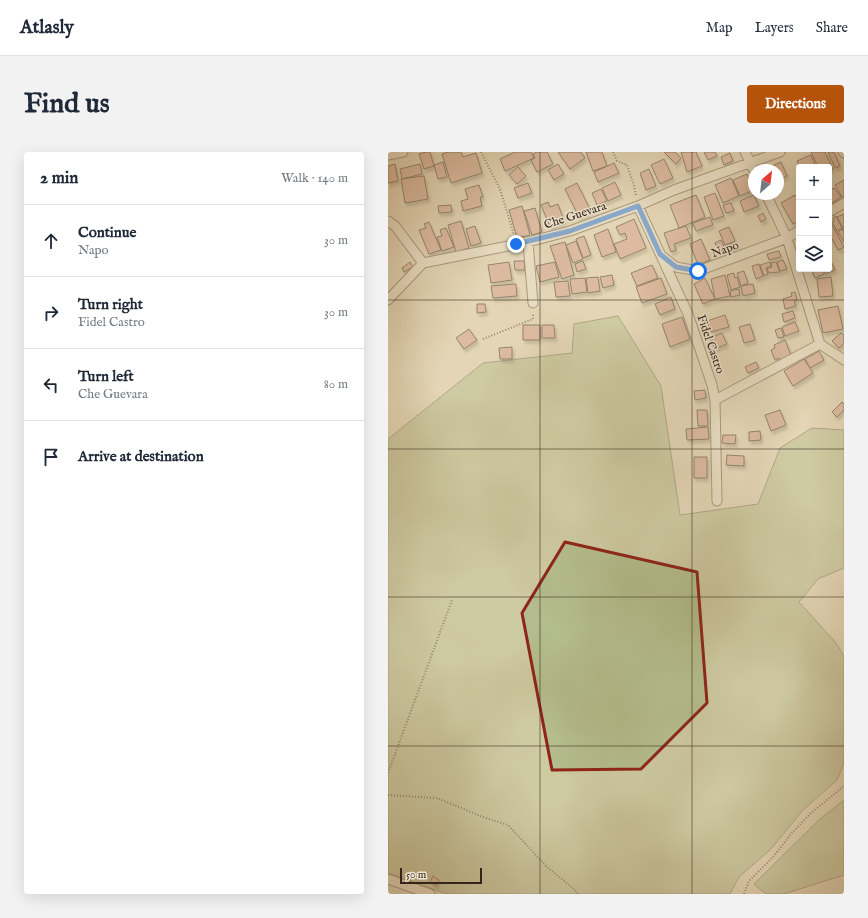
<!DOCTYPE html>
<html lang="en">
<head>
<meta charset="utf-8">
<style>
	body { margin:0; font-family:"IM FELL English",serif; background:#f2f2f3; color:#1f2937 }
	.controls { position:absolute; right:12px; top:12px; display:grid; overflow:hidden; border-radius:4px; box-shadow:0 4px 16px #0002 }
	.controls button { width:36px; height:36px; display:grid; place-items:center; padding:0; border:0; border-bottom:1px solid #e0e1e3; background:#fff; color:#1f2937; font:20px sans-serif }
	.compass { position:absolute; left:360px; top:12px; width:36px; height:36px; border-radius:50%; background:#fff; box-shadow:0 4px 16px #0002; rotate:28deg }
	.scale { position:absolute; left:12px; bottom:10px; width:82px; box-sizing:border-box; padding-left:4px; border:2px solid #342518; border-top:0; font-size:11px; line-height:14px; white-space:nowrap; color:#342518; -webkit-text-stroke:3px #ede4cf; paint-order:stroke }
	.stop { position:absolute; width:12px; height:12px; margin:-9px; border:3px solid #1a73e8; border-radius:50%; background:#fff }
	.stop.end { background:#1a73e8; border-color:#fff; box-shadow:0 1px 4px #0008 }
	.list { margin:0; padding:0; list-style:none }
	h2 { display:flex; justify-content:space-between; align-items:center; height:52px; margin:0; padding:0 16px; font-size:17px }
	h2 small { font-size:13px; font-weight:400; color:#747a83 }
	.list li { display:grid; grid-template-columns:26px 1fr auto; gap:12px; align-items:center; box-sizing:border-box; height:72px; padding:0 16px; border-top:1px solid #e0e1e3 }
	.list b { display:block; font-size:15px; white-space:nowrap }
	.list p { margin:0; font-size:13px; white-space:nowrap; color:#747a83 }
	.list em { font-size:13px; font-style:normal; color:#747a83 }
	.icon { flex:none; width:22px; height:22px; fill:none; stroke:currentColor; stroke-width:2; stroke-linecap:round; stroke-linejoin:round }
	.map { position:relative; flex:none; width:456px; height:742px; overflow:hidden; border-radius:4px }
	header { display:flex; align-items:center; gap:24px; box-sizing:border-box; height:56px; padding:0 20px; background:#fff; border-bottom:1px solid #e0e1e3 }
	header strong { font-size:19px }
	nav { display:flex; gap:22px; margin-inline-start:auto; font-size:14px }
	.intro { display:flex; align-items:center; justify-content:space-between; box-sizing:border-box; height:96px; padding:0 24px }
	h1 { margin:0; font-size:28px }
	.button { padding:10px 18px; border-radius:4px; background:#b45309; color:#fff; font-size:14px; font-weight:700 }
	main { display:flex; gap:24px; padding:0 24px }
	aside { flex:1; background:#fff; border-radius:4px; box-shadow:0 4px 16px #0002 }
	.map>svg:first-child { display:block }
	.green { fill:#b4bd8d; stroke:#747152 }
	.building { fill:#d29b87; stroke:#342518; filter:url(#shadow) }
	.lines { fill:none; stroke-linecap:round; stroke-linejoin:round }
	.minor-casing { stroke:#60513f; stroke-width:11 }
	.path { stroke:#342518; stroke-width:2; stroke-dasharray:1 2; stroke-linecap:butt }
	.minor { stroke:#ede4cf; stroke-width:9 }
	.route { stroke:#1a73e8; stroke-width:5 }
	.marked { fill:none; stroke:#8f2418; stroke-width:3; stroke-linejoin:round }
	.grid { fill:none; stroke:#342518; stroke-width:1; stroke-opacity:0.55 }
	.labels { text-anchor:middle; stroke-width:3; stroke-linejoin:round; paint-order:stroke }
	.street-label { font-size:12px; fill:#342518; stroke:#ede4cf }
</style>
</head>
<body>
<header>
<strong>Atlasly</strong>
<nav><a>Map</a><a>Layers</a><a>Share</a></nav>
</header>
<div class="intro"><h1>Find us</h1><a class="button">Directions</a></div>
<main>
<aside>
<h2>2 min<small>Walk · 140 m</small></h2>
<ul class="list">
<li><svg class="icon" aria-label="ahead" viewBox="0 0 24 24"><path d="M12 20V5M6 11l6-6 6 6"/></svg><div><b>Continue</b><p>Napo</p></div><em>30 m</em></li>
<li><svg class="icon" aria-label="right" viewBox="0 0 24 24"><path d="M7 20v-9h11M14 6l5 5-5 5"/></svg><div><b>Turn right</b><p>Fidel Castro</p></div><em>30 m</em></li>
<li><svg class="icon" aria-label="left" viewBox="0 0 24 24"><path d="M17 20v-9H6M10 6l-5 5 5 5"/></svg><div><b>Turn left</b><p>Che Guevara</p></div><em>80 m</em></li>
<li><svg class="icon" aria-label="arrive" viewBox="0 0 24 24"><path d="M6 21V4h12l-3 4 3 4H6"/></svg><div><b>Arrive at destination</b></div></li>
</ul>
</aside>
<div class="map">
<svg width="456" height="742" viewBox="0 0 456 742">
	<defs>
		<filter id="shadow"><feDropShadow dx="2" dy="3.5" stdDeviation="1" flood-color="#0004"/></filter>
	</defs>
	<rect width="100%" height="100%" fill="#e3d5b5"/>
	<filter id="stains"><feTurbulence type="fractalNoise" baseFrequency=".005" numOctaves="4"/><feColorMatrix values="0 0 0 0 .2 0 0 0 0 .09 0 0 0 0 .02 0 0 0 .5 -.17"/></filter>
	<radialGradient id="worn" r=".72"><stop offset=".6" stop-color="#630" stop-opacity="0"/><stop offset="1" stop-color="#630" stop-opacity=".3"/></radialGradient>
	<path class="green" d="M230,164l43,70 19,129 78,-11 22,-56 32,-20 32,2v138l-26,11 -19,23 37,41 8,13v107l-7,17 -34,30 -32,39 -32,28 -9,17h-283l-59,-21v-434l95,-76 89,-10 2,-29z
		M456,648v75l-60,19h-18l-12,-10 66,-65z"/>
	<path class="building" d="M38,0h4l4,14 -10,3 -5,-15z
		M60,0h13l2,5 13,-4 6,20 -31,10 -9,-29z
		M127,0h16l3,6 -29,13 -5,-12z
		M149,0h10l6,12 -16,8 -6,-12 4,-2 -2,-4z
		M170,0h23l4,6 -15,11z
		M198,0h16l5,14 -14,5z
		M276,0h11l6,6 -5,6z
		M293,0h15l6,14 -15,6z
		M316,0h11l2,4 -9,4z
		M423,0h14l8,17 -4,1v-3h-11z
		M440,0h6l6,14 -5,2z
		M342,1l3,8 -9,4 -3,-8z
		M423,3l5,12h-16l-3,-6z
		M276,7l9,19 -13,6 -9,-19z
		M55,10l4,15 -9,2 -4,-14z
		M393,10l6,14 -9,4v-10h-15z
		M226,11l5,10 -21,9 -4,-10z
		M7,12l3,17 -10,2v-17z
		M32,12l2,10 -20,5 -2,-10z
		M170,12l6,10 -10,6 -6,-10z
		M130,15l8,9 -9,8 -8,-9z
		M261,17l7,17 -10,4 -6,-17z
		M359,22l7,16 -14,6 -7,-16z
		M36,24l4,23 -23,4 -4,-24z
		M343,26l8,18 -16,7 -8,-18z
		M456,28v16l-2,1 -7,-12z
		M227,30l6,13 -13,6 -6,-13z
		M140,31l4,10 -14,5 -4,-10z
		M189,31l14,28 -12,6 -14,-28z
		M441,32l3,5 2,-1 7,9 -12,8z
		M91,33l4,12h-3l2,9 -19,5 -2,-10 7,-2 -3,-10z
		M213,37l6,12 -10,4 -5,-12z
		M327,41l9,23 -11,4 -9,-23z
		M308,43l9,22 -26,11 -9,-23z
		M366,43l5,11 -15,6 -4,-11z
		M407,43l4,6v20l-6,3 -12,-21z
		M160,50l2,5 8,-3 6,17 -14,6 -9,-22z
		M343,51l3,8 -8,2 -3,-8z
		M63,53l1,7 -13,1 -1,-7z
		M134,54l8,29 -13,3 -8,-28z
		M147,56l7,24 -10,3 -8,-24z
		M375,61l3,6 -5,3 -3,-6z
		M456,62v16l-7,-13z
		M448,64l6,12 -5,3 -5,-9 2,-1 -1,-3z
		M322,65l3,8 -17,6 -3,-8z
		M246,67l12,29 -26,11 -6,-15 13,-5 -2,-6 -5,2 -4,-8z
		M73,69l8,27 -13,4 -8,-27z
		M41,70l12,28 -12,4 -10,-24 7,-2 -2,-4z
		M443,71l13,24 -6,3 -9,-17v-9z
		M87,74l6,17 -10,3 -5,-17z
		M298,74l5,12 -17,6 2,6 -5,2 -7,-19z
		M341,75l6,14 -10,4 -6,-14z
		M58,76l8,19 -12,4 -5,-14 5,-1 -2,-6z
		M220,77l8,23 -14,5 -8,-22z
		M454,77l2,3v10l-6,-10z
		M196,84l7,19 -8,3 -7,-19z
		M313,87l9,21 -12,5 -8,-21z
		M333,88l5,11 -6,3 -5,-11z
		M188,89l7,18 -10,4 -7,-18z
		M177,90l9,33 -12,4 -12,-33z
		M348,90l3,6 -12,4 -2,-6z
		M391,99l2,6 -12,3 -2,-6z
		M395,108l4,9 -7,2 -3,-9z
		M126,109h10l1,9h-10z
		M195,109l3,8 -9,3 -2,-8z
		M22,110l3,5 -9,5 -2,-4z
		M121,110l3,18 -21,3 -3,-18z
		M167,110l4,15 -19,5 -4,-16z
		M382,110l1,4 -5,2 2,6 -4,2 -4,-11z
		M388,110l4,10 -11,1 -2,-4 5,-2 -1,-4z
		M444,111l3,7 -10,4 -2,-5h6v-4z
		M371,112l4,12 -7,3 -4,-13z
		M264,113l6,13 -21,8 -6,-13z
		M423,117h10l3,5 -9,4z
		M356,119l4,12 -7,3 -4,-13z
		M346,121l1,5 2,-1 3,10 -9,3 -4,-15z
		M224,123l2,10 -11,3 -3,-11z
		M337,123l5,21 -15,3 -4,-20z
		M210,125l2,14 -12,2 -2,-15z
		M443,125l2,19 -14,1 -2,-18z
		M197,126l2,14 -15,2 -2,-15z
		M273,126l6,16 -25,9 -6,-16z
		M317,126l10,21 -12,5 -9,-20z
		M180,129l2,15 -14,1 -2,-15z
		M128,132l1,12 -24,2 -2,-12z
		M365,132l2,9 -12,3 -2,-10z
		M351,137l1,6 -9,2 -1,-6z
		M407,140l2,8 -3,1 2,5 -11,3 -2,-10 9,-3 -1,-3z
		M283,145l4,12 -15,6 -5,-11z
		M89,152h8l1,8 -9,1z
		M450,154l5,23 -20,4 -5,-23z
		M405,159l2,7 -11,4 -2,-8z
		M337,163l4,12 -18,5 -4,-11z
		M294,165l8,22 -20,8 -8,-23z
		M407,170l4,9 -14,5 -3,-9z
		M362,172l5,16 -11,3 -5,-16z
		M135,173h17v15h-17z
		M154,173h12l1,13h-13z
		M393,176l3,9 -6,1 -3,-8z
		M81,177l8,11 -13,9 -8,-11z
		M334,181l5,11 -12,5 -5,-11z
		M453,181l3,2v8l-5,5 -7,-7z
		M397,188l7,17 -12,4 -1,-3 -4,2 -4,-10 4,-2 -1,-3z
		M124,195v12h-12l-1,-11z
		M431,199l5,9 -14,8 -5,-9z
		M416,207l9,14 -20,13 -9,-15z
		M368,210l3,6 -11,5 -3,-6z
		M317,238l1,8 -11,2 -1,-9z
		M454,250l2,2v6l-7,7 -5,-5z
		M309,258h10l1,16h-10z
		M392,258l6,15 -15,6 -6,-16z
		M320,275l1,12 -22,1 -1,-11z
		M372,279l1,9 -12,1v-9z
		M335,283h13l-1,9 -13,-1z
		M339,303l17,1v10l-18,-1z
		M306,305h13v21h-13z
		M45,724l6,4 -3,6 -6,-4z"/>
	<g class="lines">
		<defs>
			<path id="minor" d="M357,0l9,18
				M455,0l1,1
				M0,3l15,-3
				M378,42l21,44 33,106 24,16
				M250,54l50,108 24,71 3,15 2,101
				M441,60l15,-9
				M0,69l7,5 28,37
				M140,90l5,61
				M274,104l14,11 22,4 89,-33 12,-7
				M35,111l105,-21 42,-11 68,-25 36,-16 106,-38
				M0,148l35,-37
				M327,248l105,-56
				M0,727l42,15"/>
		</defs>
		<use href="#minor" class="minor-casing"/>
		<path class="path" d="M93,0l19,37 14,46
			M225,0l4,9 10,4 7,20 2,11
			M95,187l50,-20v-6
			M0,621l64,-173
			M0,643l49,3 46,19 25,8 39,42 27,22 4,5
			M356,742l5,-13 25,-25 17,-22 20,-21 33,-27"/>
		<use href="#minor" class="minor"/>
	</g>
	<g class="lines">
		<path class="route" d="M128,92l54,-13 68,-25 22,48 16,13 22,4"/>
	</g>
	<path d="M0 0H456V742H0ZM177,390l132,30 10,131 -66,66 -89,1 -30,-157z" fill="#e3d5b5" fill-opacity=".55" fill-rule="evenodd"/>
	<path class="marked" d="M177,390l132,30 10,131 -66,66 -89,1 -30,-157z"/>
	<path class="grid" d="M152,0v742M304,0v742M0,148h456M0,297h456M0,445h456M0,594h456"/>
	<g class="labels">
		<g class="street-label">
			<text transform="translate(187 63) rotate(-18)" y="4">Che Guevara</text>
			<text transform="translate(337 97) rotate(-20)" y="4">Napo</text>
			<text transform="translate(323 192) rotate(71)" y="4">Fidel Castro</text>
		</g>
	</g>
	<rect width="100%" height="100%" filter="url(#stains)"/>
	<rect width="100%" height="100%" fill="url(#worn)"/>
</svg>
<div class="controls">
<button>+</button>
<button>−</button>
<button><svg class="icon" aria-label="layers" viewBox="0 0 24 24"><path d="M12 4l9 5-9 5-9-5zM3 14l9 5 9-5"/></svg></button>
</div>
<svg class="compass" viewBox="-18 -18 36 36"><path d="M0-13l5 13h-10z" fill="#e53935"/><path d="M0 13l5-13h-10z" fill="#747a83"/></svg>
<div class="scale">50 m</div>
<div class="stop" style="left:310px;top:119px"></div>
<div class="stop end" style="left:128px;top:92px"></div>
</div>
</main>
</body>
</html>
